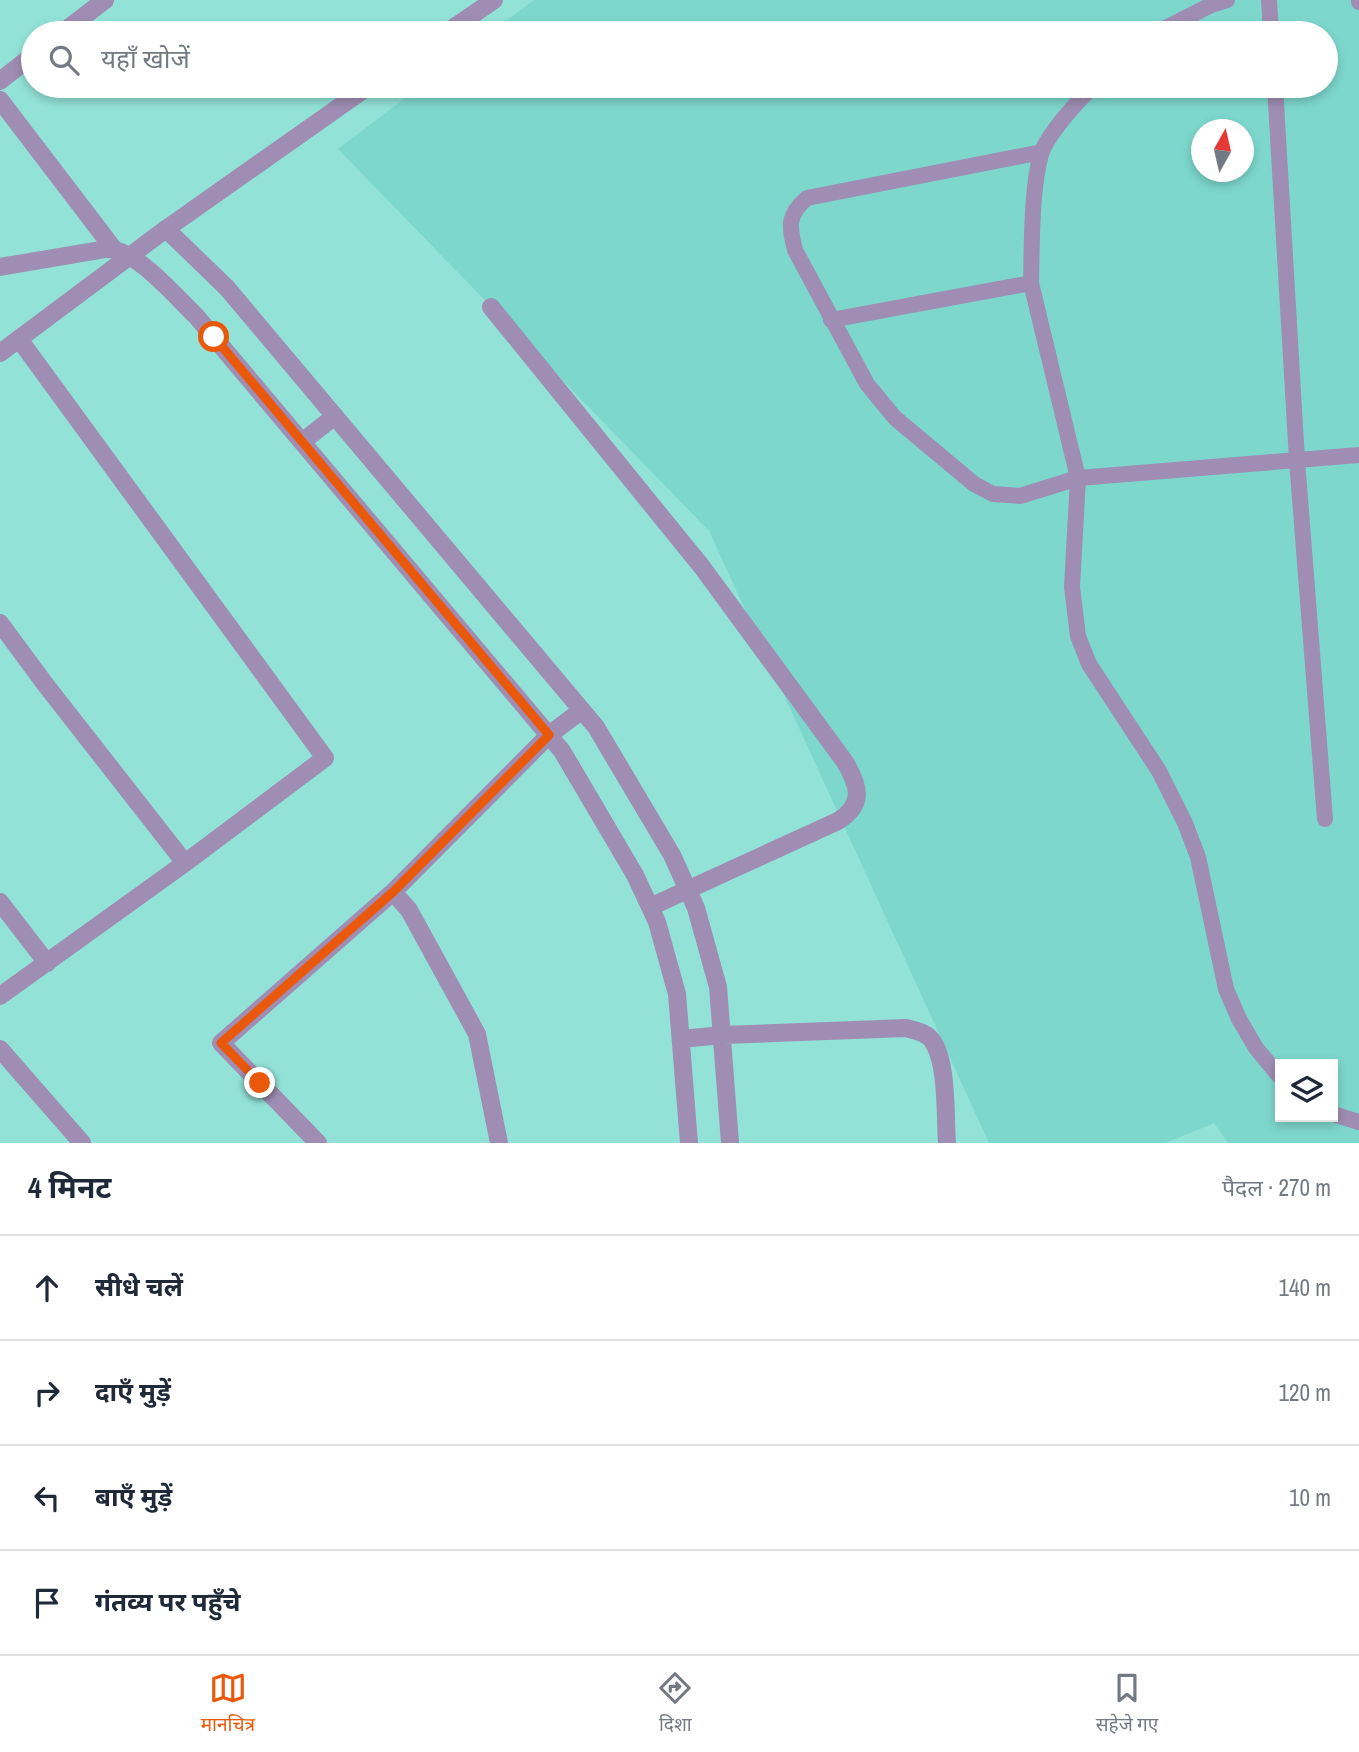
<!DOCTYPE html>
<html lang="hi">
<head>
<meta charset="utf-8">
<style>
	body { margin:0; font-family:"Archivo Narrow","Noto Sans Devanagari",sans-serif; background:#f6f6f7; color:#1f2937 }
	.controls { position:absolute; right:21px; bottom:21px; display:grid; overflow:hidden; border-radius:0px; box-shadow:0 4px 10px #0003 }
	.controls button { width:63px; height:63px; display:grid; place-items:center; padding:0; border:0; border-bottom:2px solid #e0e1e3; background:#fff; color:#1f2937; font:35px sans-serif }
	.compass { position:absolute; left:1191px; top:119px; width:63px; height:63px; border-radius:50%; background:#fff; box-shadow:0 4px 10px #0003; rotate:8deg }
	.stop { position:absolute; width:21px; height:21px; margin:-16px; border:5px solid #ea580c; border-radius:50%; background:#fff }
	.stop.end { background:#ea580c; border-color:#fff; box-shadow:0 2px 7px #0008 }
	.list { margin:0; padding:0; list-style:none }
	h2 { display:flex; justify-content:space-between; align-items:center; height:91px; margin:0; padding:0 28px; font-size:30px }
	h2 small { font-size:23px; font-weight:400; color:#747a83 }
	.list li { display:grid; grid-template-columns:46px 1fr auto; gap:21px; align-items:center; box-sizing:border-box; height:105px; padding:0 28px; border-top:2px solid #e0e1e3 }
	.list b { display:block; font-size:26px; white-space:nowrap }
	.list em { font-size:23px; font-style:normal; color:#747a83 }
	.icon { flex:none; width:38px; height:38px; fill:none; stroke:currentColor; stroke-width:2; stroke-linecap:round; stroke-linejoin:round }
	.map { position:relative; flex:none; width:1359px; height:1143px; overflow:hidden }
	.search { position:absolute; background:#fff; box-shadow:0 4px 10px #0003; left:21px; right:21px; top:21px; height:77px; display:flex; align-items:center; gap:18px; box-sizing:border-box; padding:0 24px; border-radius:38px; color:#747a83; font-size:26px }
	.sheet { height:511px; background:#fff }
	nav { display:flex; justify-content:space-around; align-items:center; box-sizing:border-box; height:98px; border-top:2px solid #e0e1e3; background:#fff; font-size:19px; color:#747a83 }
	nav a { display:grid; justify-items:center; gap:4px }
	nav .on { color:#ea580c }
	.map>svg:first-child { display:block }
	.built { fill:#7dd7cd; fill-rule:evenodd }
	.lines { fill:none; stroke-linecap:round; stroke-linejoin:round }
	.service { stroke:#9f8db3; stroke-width:16 }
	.minor { stroke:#9f8db3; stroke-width:18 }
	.tertiary { stroke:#9f8db3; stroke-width:18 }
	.route { stroke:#ea580c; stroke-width:9 }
</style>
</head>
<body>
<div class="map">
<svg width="1359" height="1143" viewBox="0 0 1359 1143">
	<rect width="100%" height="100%" fill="#93e2d8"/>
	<path class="built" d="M534,0h825v1143h-131l-14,-20 -48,20h-177l-280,-612 -371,-382 83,-63h905v-53h-836zM1202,130h42v42h-42zM1280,1064h53v53h-53z"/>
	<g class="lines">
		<path class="service" d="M1269,0l2,33
			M1359,0v2
			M1156,33l55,-28 16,-5
			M1275,86l22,374 28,359
			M1042,152l-235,46c-20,17 -18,28 -12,52l72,134 28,34 79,66 19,10 27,2 58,-18 281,-23
			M1031,283l47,195 -6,109 6,49 11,28 70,107 26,52 13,34 28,132 13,30 17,29 24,29
			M831,320l200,-37c1,-38 0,-93 10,-129 6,-19 38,-55 53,-68
			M1333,1114l26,8"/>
		<path class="minor" d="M62,33l43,-33
			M0,81l33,-26
			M0,100l113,148
			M166,229l61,59 369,439 76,128 24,53 22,79 12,156
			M0,267l106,-18c29,-1 69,47 90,67l366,435 73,124 22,47 20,72 12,149
			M491,307l211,260 143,195c14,24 20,42 -7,59l-188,86
			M302,442l33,-26
			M0,623l45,61 140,179
			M393,892l16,18 68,124 22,109
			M0,902l47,61
			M0,996l185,-133 140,-105 -306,-419
			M681,1039l42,-4 183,-7c8,2 19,4 25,11 17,21 14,77 16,104
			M0,1049l82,94
			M318,1143l-97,-100 172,-151 156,-157 33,-25"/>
		<path class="tertiary" d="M446,33l48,-33
			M0,353l166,-124 203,-143"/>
	</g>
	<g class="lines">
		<path class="route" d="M214,337l335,398 -156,157 -172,151 39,40"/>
	</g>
</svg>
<div class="controls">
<button><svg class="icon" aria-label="layers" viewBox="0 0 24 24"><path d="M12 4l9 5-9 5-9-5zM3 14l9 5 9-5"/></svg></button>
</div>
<svg class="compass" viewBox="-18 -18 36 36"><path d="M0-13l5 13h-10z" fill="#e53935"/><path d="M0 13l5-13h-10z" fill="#747a83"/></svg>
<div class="stop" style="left:214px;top:337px"></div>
<div class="stop end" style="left:260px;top:1083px"></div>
<div class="search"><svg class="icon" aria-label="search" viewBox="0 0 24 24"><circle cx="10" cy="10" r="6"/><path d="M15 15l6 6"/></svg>यहाँ खोजें</div>
</div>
<section class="sheet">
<h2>4 मिनट<small>पैदल · 270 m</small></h2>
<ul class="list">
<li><svg class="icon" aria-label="ahead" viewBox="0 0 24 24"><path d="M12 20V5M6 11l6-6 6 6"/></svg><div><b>सीधे चलें</b></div><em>140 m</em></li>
<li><svg class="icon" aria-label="right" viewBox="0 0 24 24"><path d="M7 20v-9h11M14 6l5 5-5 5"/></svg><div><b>दाएँ मुड़ें</b></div><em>120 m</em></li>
<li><svg class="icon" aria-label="left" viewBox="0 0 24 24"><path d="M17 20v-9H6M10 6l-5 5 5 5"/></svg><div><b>बाएँ मुड़ें</b></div><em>10 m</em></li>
<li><svg class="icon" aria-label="arrive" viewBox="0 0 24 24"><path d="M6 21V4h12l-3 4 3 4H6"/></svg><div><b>गंतव्य पर पहुँचे</b></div></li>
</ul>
</section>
<nav>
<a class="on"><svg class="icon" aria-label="map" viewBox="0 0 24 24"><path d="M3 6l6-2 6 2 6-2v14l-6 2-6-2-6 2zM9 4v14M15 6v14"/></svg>मानचित्र</a>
<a><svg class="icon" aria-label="directions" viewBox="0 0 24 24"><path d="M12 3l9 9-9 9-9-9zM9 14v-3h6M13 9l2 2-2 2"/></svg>दिशा</a>
<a><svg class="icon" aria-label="saved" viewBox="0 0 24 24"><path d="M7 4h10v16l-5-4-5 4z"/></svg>सहेजे गए</a>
</nav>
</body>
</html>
